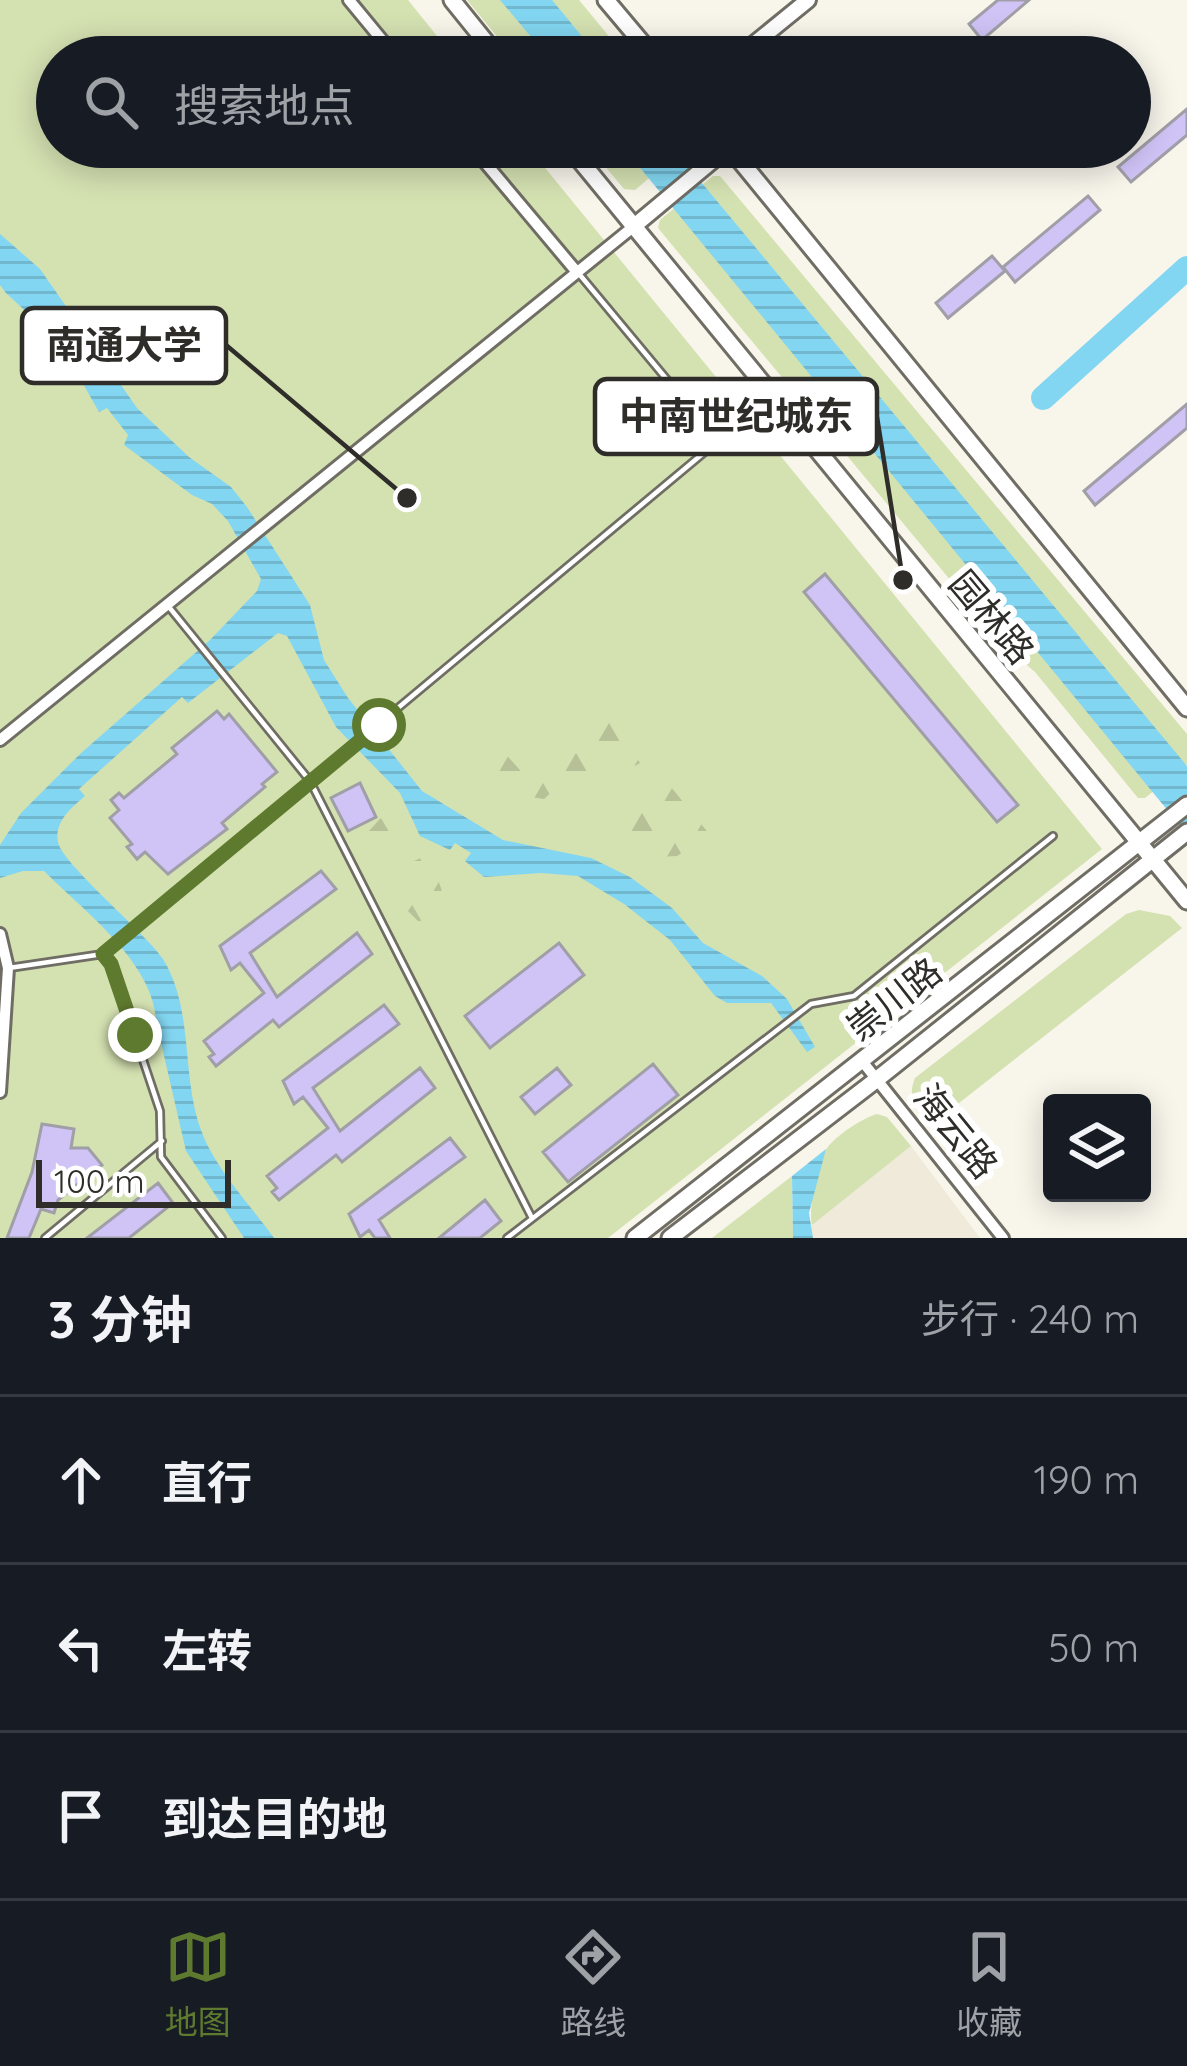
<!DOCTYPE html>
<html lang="zh">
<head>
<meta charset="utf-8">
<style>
	body { margin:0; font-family:Quicksand,"Noto Sans SC",sans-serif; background:#20242c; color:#f1f3f6 }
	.controls { position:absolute; right:36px; bottom:36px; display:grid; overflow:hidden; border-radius:12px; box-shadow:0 6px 30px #0003 }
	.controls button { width:108px; height:108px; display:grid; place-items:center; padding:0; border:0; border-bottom:3px solid #363941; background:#171b24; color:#f1f3f6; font:60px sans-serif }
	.scale { position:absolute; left:36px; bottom:30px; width:195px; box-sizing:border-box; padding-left:12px; border:6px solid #2e2d29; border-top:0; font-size:33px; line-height:42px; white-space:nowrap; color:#2e2d29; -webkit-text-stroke:9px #fff; paint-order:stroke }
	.stop { position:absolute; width:36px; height:36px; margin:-27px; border:9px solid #5e7a2e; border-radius:50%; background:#fff }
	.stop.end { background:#5e7a2e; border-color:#fff; box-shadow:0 3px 12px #0008 }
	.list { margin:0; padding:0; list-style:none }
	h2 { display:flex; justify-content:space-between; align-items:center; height:156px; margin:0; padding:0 48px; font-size:51px }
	h2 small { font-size:39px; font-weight:400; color:#9ea1a6 }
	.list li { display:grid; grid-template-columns:78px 1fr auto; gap:36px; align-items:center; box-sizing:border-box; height:168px; padding:0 48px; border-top:3px solid #363941 }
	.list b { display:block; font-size:45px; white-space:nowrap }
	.list em { font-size:39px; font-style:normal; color:#9ea1a6 }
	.icon { flex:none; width:66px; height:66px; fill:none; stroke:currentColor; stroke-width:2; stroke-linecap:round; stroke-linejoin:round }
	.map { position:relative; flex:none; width:1187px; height:1238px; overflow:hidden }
	.search { position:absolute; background:#171b24; box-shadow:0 6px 30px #0003; left:36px; right:36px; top:36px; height:132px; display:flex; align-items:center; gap:30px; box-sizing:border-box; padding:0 42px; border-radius:66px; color:#9ea1a6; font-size:45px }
	.sheet { height:660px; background:#171b24 }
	nav { display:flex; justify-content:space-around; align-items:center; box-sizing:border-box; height:168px; border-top:3px solid #363941; background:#171b24; font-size:33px; color:#9ea1a6 }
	nav a { display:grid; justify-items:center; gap:6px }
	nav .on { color:#5e7a2e }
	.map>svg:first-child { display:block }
	.built { fill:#efead9 }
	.green { fill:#d4e1b1 }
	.forest { fill:url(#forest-firs) }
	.water { fill:url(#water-rules) }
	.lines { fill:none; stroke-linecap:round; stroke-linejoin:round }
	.river { stroke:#83d6f1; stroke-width:24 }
	.building { fill:#d0c4f7; stroke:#a09ea7; stroke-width:3 }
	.service-casing { stroke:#6f6d64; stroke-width:10 }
	.minor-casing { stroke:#6f6d64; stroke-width:16 }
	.tertiary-casing { stroke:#6f6d64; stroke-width:20 }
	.secondary-casing { stroke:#6f6d64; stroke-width:21 }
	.service { stroke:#fff; stroke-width:4.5 }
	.minor { stroke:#fff; stroke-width:10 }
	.tertiary { stroke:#fff; stroke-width:14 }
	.secondary { stroke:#fff; stroke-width:15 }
	.route { stroke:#5e7a2e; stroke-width:15 }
	.labels { text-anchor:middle; stroke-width:12; stroke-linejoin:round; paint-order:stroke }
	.street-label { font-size:36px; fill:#2e2d29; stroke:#fff }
	.leader { fill:none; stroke:#2e2d29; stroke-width:4.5 }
	.callout-dot { fill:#2e2d29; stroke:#fff; stroke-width:4.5 }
	.callout { fill:#fff; stroke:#2e2d29; stroke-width:4.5 }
	.callout-label { font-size:39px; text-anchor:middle; font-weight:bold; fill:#2e2d29 }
</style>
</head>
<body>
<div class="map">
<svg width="1187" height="1238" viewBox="0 0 1187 1238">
	<defs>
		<pattern id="forest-firs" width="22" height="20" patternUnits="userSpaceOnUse" patternTransform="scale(3)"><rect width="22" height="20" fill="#d4e1b1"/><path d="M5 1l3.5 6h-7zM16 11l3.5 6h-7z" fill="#b6c198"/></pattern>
		<pattern id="water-rules" width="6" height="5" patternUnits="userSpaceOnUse" patternTransform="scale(3)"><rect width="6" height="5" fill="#83d6f1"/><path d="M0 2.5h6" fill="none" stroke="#71b8cf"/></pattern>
	</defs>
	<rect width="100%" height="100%" fill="#f8f5eb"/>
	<path class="built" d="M911,1146l69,92h-185z"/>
	<path class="green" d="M0,0h408l46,57h-397v90h471l574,702 -494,389h-608z
		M467,0h112l47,57h-112z
		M589,147h97l-51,43 -11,-1z
		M713,176h7l467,558v30l-42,34h-7l-103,-126 -30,-26 -347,-418 2,-8z
		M1139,910l31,6 12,12 -251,197c-13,-16 -25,-26 -16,-47l211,-164z
		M877,1114l10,3 24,29 -99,79c-4,-15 6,-65 15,-77 11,-14 34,-29 50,-34z
		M792,1176l1,62h-81z"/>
	<path class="forest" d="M606,720l11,9 23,34 -9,5 -16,-18 -8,-1 -14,20 -23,6 -26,24c-28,-4 -52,-11 -72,-32l15,-21 14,3 29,32z
		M662,776l48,59 -33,21 -21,1 -46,-40z
		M388,810l15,10 -5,23 -13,17 -13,-1 -8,-9 5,-19z
		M423,857c18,22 24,40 20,69l-21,-1 -14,-14 12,-17 -12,-17 -1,-13z"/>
	<path class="water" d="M500,0h52l47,57h-51z
		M623,147h49l515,619v68z
		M0,234l40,35 97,139 52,49 42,30 16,20 63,98 14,55 24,38 74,93 81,49 88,18 39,19 42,31 31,35 59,33 25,23 28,48 -8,5 -36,-49h-44l-12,-7 -45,-56 -46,-36 -46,-28 -37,-3 -57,4 -19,-16 6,-8 -16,-10 -5,7 -30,-14 -20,-43 -64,-66 -49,-91 -9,-3 -90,70 -6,-6 -103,92 6,7c-14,12 -31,26 -27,46 4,22 86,89 105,117 31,50 18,116 38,171 14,39 49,74 73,108h-30l-58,-87 -30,-130c-2,-58 -73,-111 -112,-150h-21l-23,7v-33l21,-32 59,-59 130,-114 47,-49 4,-12 -33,-58 -16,-17 -20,-9 -68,-50 4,-10 -21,-27 -8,4 -39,-69 -54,-50 -6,-8z
		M826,1149l-17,64 4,25h-20l-1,-62z"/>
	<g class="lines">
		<path class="river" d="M1043,398l144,-130"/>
	</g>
	<path class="building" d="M998,0h31l-47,40 -13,-16z
		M1187,109v26l-56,47 -13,-15z
		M1088,196l12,14 -85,72 -12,-15z
		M992,256l13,15 -57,47 -12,-15z
		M1187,404v24l-92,77 -11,-14z
		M825,574l193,231 -21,17 -193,-230z
		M217,711l7,8 5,-5 48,58 -15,12 3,3 -43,36 5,6 -59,45 -23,-22 -8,7 -10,-12 5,-3 -22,-26 9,-8 -8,-10 8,-7 5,5 53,-44 -5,-6z
		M360,783l16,34 -28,14 -17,-33z
		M321,871l15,18 -86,64 27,44 80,-64 15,21 -93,73 -6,-7 -57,46 -7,-9 5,-3 -10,-13 60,-48 -24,-30 -9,7 -11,-24z
		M559,943l25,32 -94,73 -25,-32z
		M384,1005l15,19 -86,64 27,43 80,-63 15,20 -93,74 -6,-7 -57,45 -7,-8 5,-4 -10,-12 61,-48 -25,-31 -9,7 -11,-23z
		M653,1064l25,31 -110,87 -25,-30z
		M557,1068l14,17 -36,29 -14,-17z
		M42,1124l32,5 -3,19h17l14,17 -44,35 -4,13 -13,-4 -12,29h-22l25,-66z
		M450,1138l15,19 -86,63 11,18h-15l-6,-8 -9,7 -11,-23z
		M158,1183l15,20 -44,35h-42z
		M485,1200l16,21 -21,17h-41z"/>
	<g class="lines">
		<defs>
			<path id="service" d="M169,607l141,174 222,437
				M103,954l8,10 49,147 1,46 61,81
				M9,968l94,-14 615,-513 -138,-166
				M45,1238l117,-97
				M507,1238l304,-234 43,-8 199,-160"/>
			<path id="minor" d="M349,0l47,57
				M472,147l104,124
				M0,740l633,-513
				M0,934l8,34 -8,124
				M862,1061l141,177"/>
			<path id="tertiary" d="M738,57l70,-57
				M633,227l96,-80"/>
			<path id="secondary" d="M452,0l46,57
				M606,0l48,57
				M569,147l618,754
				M729,147l458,561
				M635,1238l552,-433
				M670,1238l206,-158 311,-248"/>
		</defs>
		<use href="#service" class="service-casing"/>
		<use href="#minor" class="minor-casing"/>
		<use href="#tertiary" class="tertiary-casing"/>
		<use href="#secondary" class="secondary-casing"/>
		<use href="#service" class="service"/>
		<use href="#minor" class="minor"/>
		<use href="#tertiary" class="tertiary"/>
		<use href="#secondary" class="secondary"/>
	</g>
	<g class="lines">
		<path class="route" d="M135,1035l-24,-71 -8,-10 276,-229"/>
	</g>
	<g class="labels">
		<g class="street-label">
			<text transform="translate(992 617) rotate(50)" y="13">园林路</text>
			<text transform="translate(894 999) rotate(-38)" y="13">崇川路</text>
			<text transform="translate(956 1131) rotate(51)" y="13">海云路</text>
		</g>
	</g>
	<path class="leader" d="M407 498L226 345M903 580L877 417"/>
	<g class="callout-dot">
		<circle cx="407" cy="498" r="12"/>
		<circle cx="903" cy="580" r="12"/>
	</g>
	<g class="callout">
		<rect x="22" y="308" width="204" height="75" rx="12"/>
		<rect x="595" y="379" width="282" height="75" rx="12"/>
	</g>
	<g class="callout-label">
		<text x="124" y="359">南通大学</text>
		<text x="736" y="430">中南世纪城东</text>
	</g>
</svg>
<div class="controls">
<button><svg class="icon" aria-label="layers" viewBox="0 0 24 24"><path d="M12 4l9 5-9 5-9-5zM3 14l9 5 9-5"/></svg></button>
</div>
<div class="scale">100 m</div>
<div class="stop" style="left:379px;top:725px"></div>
<div class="stop end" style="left:135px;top:1035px"></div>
<div class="search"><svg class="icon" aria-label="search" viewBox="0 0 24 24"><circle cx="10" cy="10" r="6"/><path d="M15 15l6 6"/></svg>搜索地点</div>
</div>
<section class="sheet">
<h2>3 分钟<small>步行 · 240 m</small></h2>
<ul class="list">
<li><svg class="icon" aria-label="ahead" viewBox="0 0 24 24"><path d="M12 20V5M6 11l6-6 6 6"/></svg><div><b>直行</b></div><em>190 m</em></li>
<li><svg class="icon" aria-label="left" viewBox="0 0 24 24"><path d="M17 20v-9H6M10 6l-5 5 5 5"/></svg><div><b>左转</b></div><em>50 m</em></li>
<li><svg class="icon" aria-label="arrive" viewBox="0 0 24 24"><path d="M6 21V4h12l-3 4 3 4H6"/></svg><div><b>到达目的地</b></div></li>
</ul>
</section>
<nav>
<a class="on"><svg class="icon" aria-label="map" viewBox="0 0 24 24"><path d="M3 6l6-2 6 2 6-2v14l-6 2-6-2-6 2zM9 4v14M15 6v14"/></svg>地图</a>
<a><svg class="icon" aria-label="directions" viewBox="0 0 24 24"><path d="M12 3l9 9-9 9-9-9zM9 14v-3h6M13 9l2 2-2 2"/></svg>路线</a>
<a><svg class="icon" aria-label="saved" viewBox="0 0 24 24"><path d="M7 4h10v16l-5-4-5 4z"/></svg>收藏</a>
</nav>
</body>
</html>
